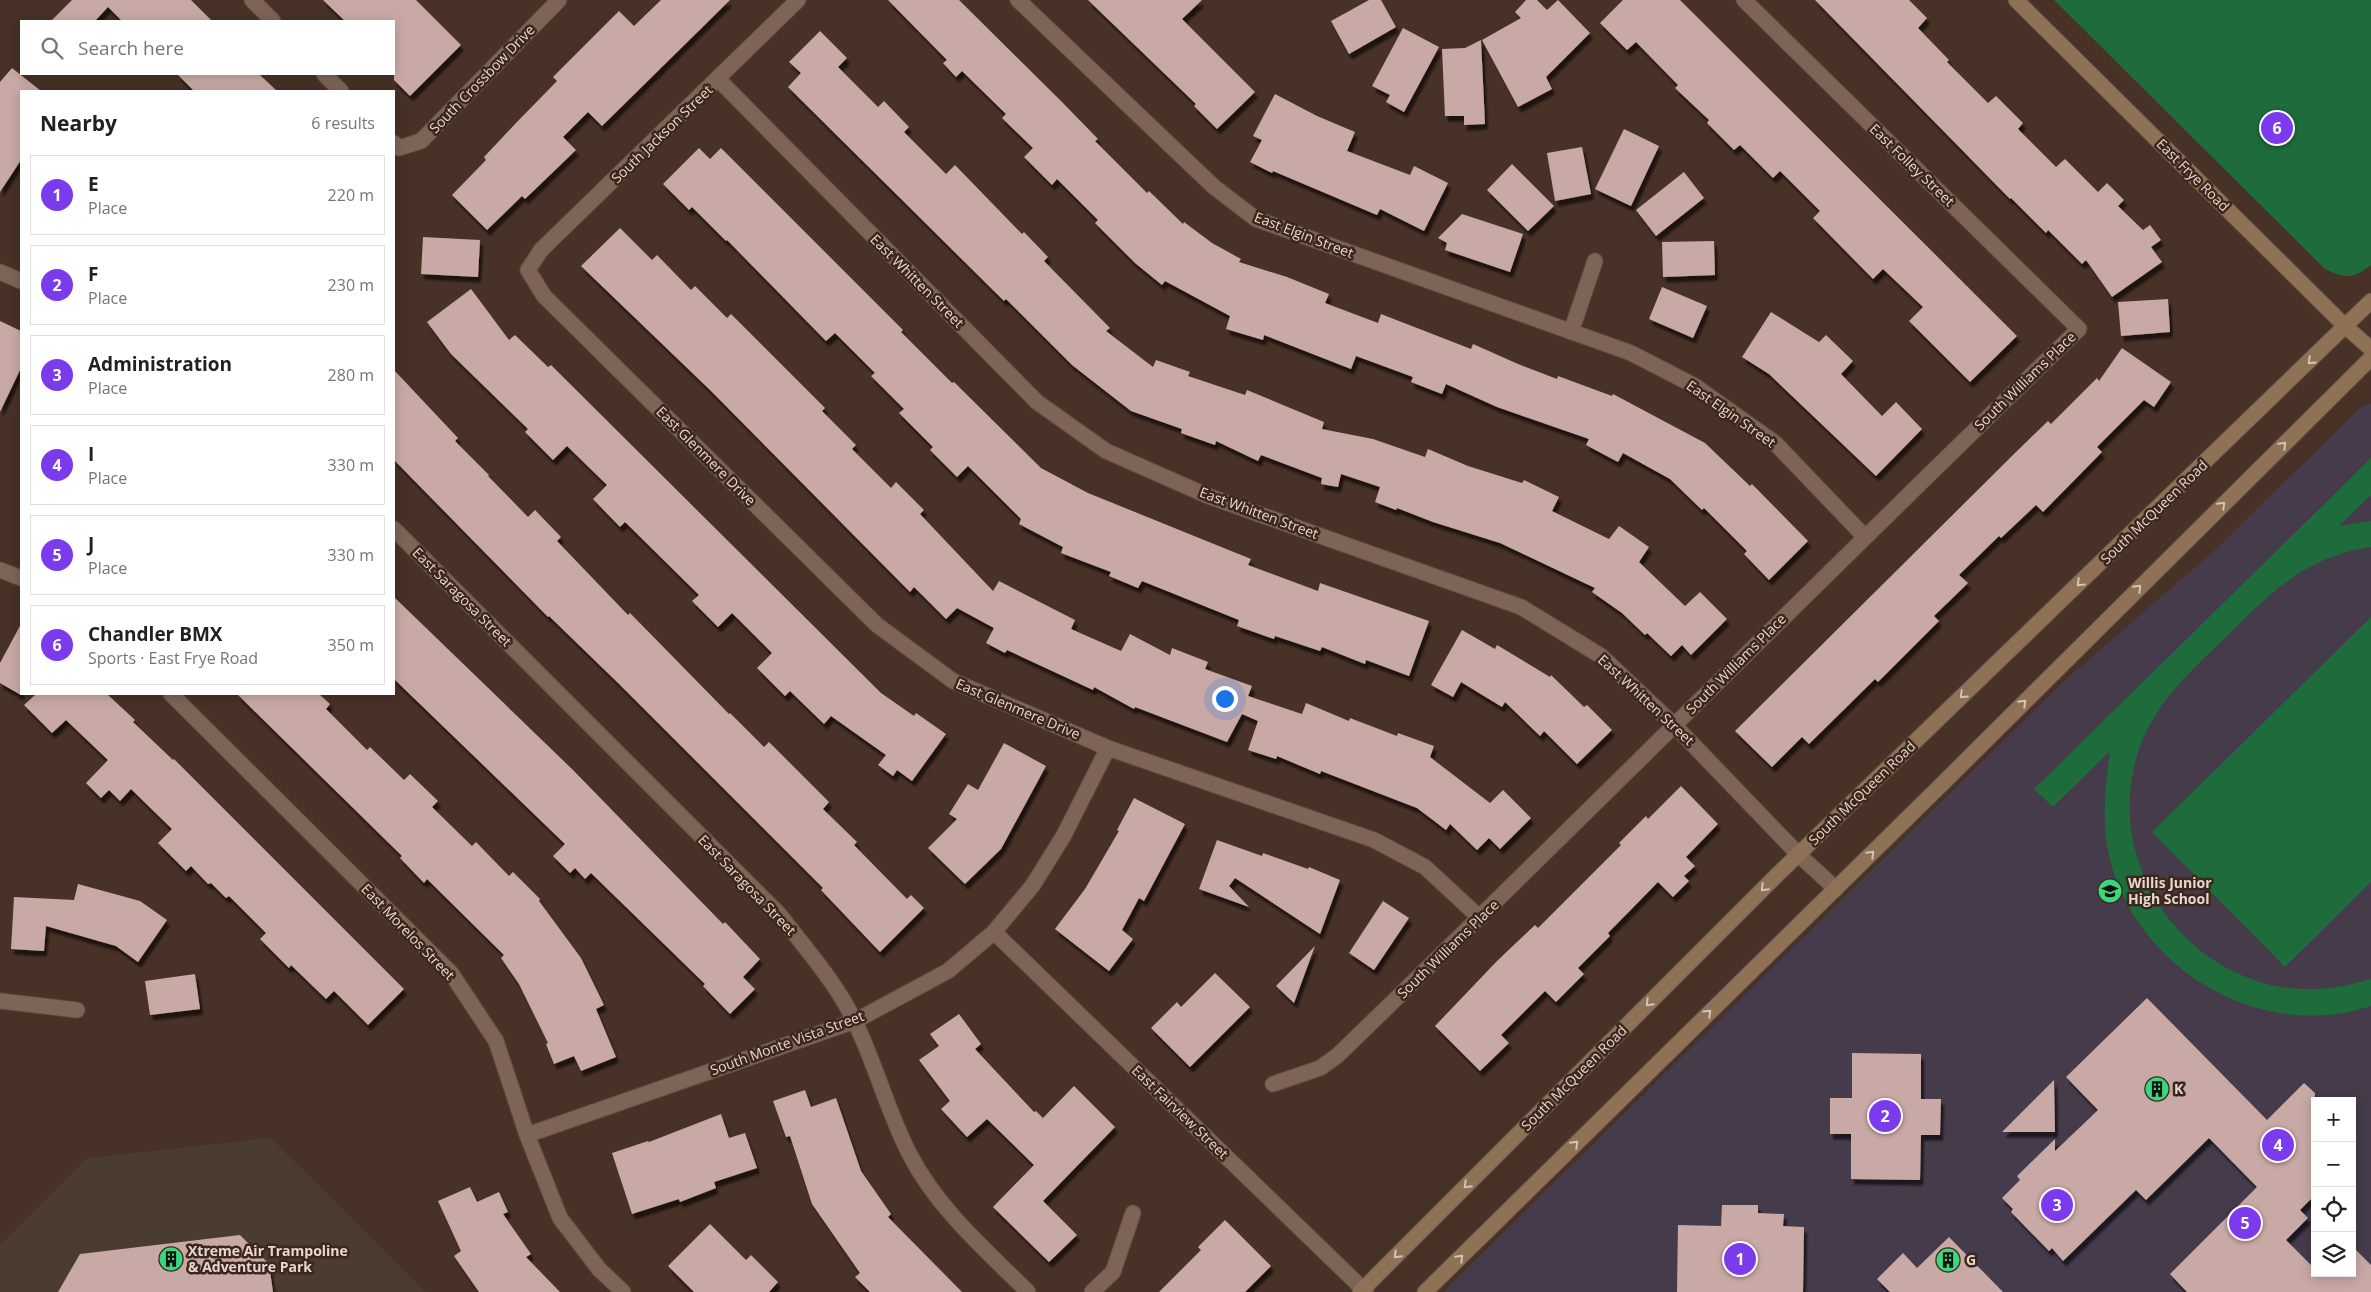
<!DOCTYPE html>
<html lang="en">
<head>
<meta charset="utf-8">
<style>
	body { margin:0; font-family:"Open Sans",sans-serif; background:#f6f6f6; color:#202124 }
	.controls { position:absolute; right:15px; bottom:15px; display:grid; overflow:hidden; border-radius:0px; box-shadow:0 2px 12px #0003 }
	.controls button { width:45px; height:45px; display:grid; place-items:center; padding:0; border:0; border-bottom:1px solid #e0e0e0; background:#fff; color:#202124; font:25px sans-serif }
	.you { position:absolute; left:1224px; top:698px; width:18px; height:18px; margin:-12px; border:4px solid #fff; border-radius:50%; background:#1a73e8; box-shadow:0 0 0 8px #1a73e833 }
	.badge { display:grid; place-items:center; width:32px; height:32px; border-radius:50%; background:#7c3aed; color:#fff; font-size:16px; font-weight:700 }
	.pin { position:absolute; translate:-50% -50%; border:2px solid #fff; box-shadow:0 1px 5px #0006 }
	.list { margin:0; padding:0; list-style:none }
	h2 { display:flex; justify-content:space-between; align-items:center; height:65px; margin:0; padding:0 20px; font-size:21px }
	h2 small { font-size:16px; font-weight:400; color:#757577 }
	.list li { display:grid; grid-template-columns:32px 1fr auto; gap:15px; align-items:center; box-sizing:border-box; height:80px; margin:0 10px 10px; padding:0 10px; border:1px solid #e0e0e0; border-radius:0px }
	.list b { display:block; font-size:19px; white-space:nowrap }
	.list p { margin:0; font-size:16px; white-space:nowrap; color:#757577 }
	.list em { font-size:16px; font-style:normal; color:#757577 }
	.icon { flex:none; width:28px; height:28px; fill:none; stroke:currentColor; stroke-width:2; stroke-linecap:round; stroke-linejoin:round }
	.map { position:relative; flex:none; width:2371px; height:1292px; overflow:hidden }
	.search { position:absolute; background:#fff; box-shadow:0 2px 12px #0003; left:20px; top:20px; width:375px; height:55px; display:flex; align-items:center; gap:12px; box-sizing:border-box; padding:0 18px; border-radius:0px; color:#757577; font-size:19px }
	.panel { position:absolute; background:#fff; box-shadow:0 2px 12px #0003; left:20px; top:90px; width:375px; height:605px; border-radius:0px }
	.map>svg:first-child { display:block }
	.commercial { fill:#4a3c2e }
	.education { fill:#453b4b; fill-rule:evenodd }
	.green { fill:#1e6b3c }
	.building { fill:#c9a9a5; filter:url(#shadow) }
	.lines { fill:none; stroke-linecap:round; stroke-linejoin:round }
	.street-casing { stroke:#614e44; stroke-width:17 }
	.secondary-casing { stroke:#614e44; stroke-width:17 }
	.street { stroke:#7d6457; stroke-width:15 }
	.secondary { stroke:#8f7156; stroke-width:15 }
	.oneway { stroke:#d5c3b8 }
	.labels { text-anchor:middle; stroke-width:5; stroke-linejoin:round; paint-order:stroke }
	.street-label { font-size:14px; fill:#e6d7d0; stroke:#3d271c }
	.poi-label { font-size:14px; font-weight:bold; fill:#e6d7d0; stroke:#3d271c; text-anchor:start }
</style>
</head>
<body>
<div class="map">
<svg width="2371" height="1292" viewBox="0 0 2371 1292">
	<defs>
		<filter id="shadow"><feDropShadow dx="3" dy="5.5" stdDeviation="1" flood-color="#0009"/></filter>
	</defs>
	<rect width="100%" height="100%" fill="#483126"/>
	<path class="commercial" d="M271,1138l155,154h-426v-47l87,-87z"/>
	<path class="education" d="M2371,403v889h-928l620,-610 153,-133 144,-141zM2315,1101h37v172h-37z"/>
	<path class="green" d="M2054,0h317v265c-18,14 -26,14 -46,4z
		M2371,458v37l-32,31 32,-5v26c-62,9 -96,41 -139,84 -34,34 -73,66 -91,113 -39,102 26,216 130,241 34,8 67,4 100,-6v27c-109,37 -233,-36 -261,-146 -9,-37 -5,-72 0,-109l-57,56 -19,-18z
		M2371,617v265l-86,85 -133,-135z"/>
	<path class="building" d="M72,0h119l21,21h-90l-14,-14 -13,14h-44z
		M323,0h93l45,45 -51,51 -16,-16v-59h-49z
		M661,0h69l-128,126 -14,-14 -25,25 13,13 -51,49 -3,-3 -35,34 -35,-35 34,-35 -2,-3 32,-34 41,-42 -4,-4 66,-66 15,15z
		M888,0h71l104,103 35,36 -3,2 52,52 2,-2 34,33 1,-2 28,21 29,16 -2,3 48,15 42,17 -4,9 53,20 3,-9 90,35 2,-5 45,20 39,15 1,-3 54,20 1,-2 92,49 45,43 2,-2 56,57 -39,39 -25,-26 3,-3 -43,-43 -2,2 -32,-31 -47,-26 -5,9 -32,-17 3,-6 -92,-32 -51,-23 -4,10 -31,-12 2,-5 -57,-21 -5,13 -87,-34 -1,5 -37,-11 4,-13 -65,-35 -3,4 -27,-22 -40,-40 3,-3 -41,-41 -5,6 -28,-28 9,-9 -31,-30 4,-4 -44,-43 -6,6 -13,-14 4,-3z
		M1088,0h114l-20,19 73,73 -38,37 -23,-23 2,-2z
		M1369,0h12l15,27 -47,27 -18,-33z
		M1526,0h11l10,10 11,-10 32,33 -44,44 6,12 -34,18 -36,-67 39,-22 -6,-6z
		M1623,0h57l337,336 -47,46 -61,-61 14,-14 -40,-38 -10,10 -60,-61 7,-7 -40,-40 -7,7 -33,-33 -6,5 -27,-27 2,-3 -34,-32 3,-3 -42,-43 -9,8 -27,-27z
		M1815,0h94l18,18 -9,10 31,32 -2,2 41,41 8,-7 27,27 -5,6 38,38 9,-8 33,33 9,-9 17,17 -6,6 25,24 7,-5 11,15 -10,7 11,15 -50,35 -26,-37 -4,4 -34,-34 -2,3 -35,-35 -1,1z
		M1403,28l36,19 -35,65 -18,-10 4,-7 -18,-9z
		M820,31l27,27 -9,9 40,40 6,-6 25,26 -5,5 42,42 9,-9 67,69 2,-2 24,25 -4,4 66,67 -4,3 47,36 3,-7 34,12 -2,4 57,19 2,-5 77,32 -2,7 51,10 52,18 3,-8 40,17 54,17 2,-3 35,17 -7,14 57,28 10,-13 30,21 -10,15 46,44 15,-14 27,27 -36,36 -9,-10 -11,11 -24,-23 -2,2 -23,-22 -30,-21 3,-4 -95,-45 -67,-21 -36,-14 -1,2 -21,-8 5,-15 -39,-13 -3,13 -17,-3 1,-6 -61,-23 -3,6 -42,-20 -1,4 -34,-12 1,-4 -51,-18 -59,-46 -66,-66 -2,2 -216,-214 13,-14 -12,-11z
		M1481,40l4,84 -21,1v-9h-19l-3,-67 23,-1z
		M12,68l29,23h-20v69l-21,32v-110z
		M177,74h82l18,17h-83z
		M1275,94l42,22 38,16 -8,19 63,24 4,-9 34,17 -24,48 -44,-22 -3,6 -104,-44 -1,2 -22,-11 12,-22 -9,-4z
		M1624,129l35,17 -28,60 -36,-17z
		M1582,147l9,47 -36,7 -8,-48z
		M699,148l11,11 11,-11 182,182 -2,2 51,51 2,-1 87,86 47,25 163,66 -3,6 70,26 2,-8 109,38 -20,55 -43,-16 -1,4 -43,-17 -2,4 -45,-15 -1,3 -37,-13 2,-6 -97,-39 -4,7 -29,-12 2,-4 -50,-19 2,-6 -44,-23 2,-5 -53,-53 -11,11 -27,-27 3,-3 -34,-34 5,-4 -33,-33 4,-3 -40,-40 -9,8 -99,-101 -1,1 -34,-34 -3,3 -26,-26z
		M1512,164l42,42 -26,25 -41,-41z
		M1684,172l20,26 -48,38 -20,-26z
		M1462,214l61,20 -13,38 -65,-22 2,-7 -9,-5z
		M620,228l32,32 5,-5 34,35 4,-4 32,32 4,-4 94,94 -3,3 34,34 -4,4 39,39 5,-6 28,28 -4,4 73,77 6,-10 76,39 -4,9 50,22 9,-17 40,21 2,-7 36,14 -3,7 47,17 -4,10 54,18 4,-11 43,18 1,-3 47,18 1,-3 36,13 -4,11 60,46 13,-13 28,28 -31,31 -11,-11 -12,12 -27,-26 -4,6 -29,-22 -96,-37 -1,3 -43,-18 -1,3 -28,-9 10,-29 -16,-7 -15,28 -92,-35 -1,2 -40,-22 -1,3 -86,-40 -2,3 -19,-10 8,-15 -37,-20 -11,11 -32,-32 -4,5 -200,-202 -129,-124z
		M423,237l57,3 -2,37 -57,-3z
		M1714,241l1,34 -52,2 -1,-35z
		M1662,287l45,19 -14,32 -44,-19z
		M471,289l38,51 6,-5 33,32 3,-2 330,328 33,23 2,-3 30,21 -34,47 -15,-11 -4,6 -15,-11 8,-10 -55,-39 -7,8 -34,-33 -5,5 -28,-28 15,-15 -40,-40 -14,14 -26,-26 7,-6 -74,-73 -5,5 -27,-28 14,-14 -40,-39 -14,14 -28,-28 3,-3 -77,-75 -24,-32z
		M2168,299l2,33 -49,4 -3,-34z
		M1771,312l48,30 7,-7 27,26 -12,13 41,42 14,-14 26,27 -46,47 -107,-102 -27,-17z
		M0,321l21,10v37l-21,44z
		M2122,348l49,34 -17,25 -10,-7 -47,47 5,5 -59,60 -7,-7 -35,33 -2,-2 -40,39 9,8 -34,33 5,5 -61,61 -3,-3 -66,65 -7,-7 -30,30 -37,-36 281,-279 32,-31 3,3 46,-46 2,3z
		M394,370l64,68 -3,3 34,34 -1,1 40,41 7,-7 26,27 -4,4 71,74 2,-2 99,101 1,-1 34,34 5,-5 60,60 -6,7 34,33 -3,3 53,54 4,-4 13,13 -44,44 -59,-62 2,-2 -206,-206 -68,-66 -1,1 -154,-157z
		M394,597l179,173 150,154 2,-2 35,37 -17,18 12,12 -25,25 -27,-28 2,-2 -114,-111 -6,6 -10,-11 -5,5 -17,-17 12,-12 -171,-165z
		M21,624v71l-21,-12v-20z
		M1462,630l33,19 2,-4 53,32 1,-2 33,32 3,-2 25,25 -35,34 -33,-33 -4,5 -35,-34 -3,5 -41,-25 -8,15 -22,-12z
		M36,694h71l28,26 -2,2 40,38 1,-1 230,230 -36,36 -34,-34 -8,8 -35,-34 -2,3 -29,-29 6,-6 -37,-37 -3,2 -15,-15 -3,1 -17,-18 -5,5 -28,-28 14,-14 -41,-40 -11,12 -11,-11 -8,8 -15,-15 22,-23 -42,-40 -14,13 -28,-28z
		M237,694h82l11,10 -4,5 41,41 3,-3 34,33 6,-6 28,27 -6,6 40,39 4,-4 33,34 4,-4 27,27 -1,2 42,57 23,47 -8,4 20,48 -35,14 -7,-15 -20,8 -8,-20 2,-1 -29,-59 -18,-26 3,-3 -77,-76 -3,4 -24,-25 2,-2z
		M1004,743l42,23 -45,83 -36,35 -37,-36 29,-29 -8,-5 19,-30 10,6z
		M1681,786l37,38 -32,33 9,9 -11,10 5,5 -16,16 -15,-15 -50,51 2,3 -32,32 6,6 -28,28 -11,-11 -44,44 8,8 -29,28 -45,-45 62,-65 38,-36 3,3 83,-83 -2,-2 27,-27 2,3z
		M1134,798l51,26 -41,77 -5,-3 -17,32 11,9 -24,32 -54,-42 30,-40 34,-58 -2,-1z
		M1217,840l45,16 1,-3 45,16 1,-2 31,13 -20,54 -85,-56 -6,8 20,21 -50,-18z
		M78,884l62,17 27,19 -29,42 -22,-16 -70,-20 -2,25 -33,-2 3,-52 60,3z
		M1383,901l26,17 -35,52 -25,-17z
		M1315,946l-21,57 -18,-17z
		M1215,973l35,34 -60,60 -39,-39 26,-26 4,5z
		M195,974l5,35 -50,6 -5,-34z
		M2147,998l120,122 37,-37 11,10v102l-15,15 8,8 -22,22 29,29v4h37v-27l19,19v27h-184l-17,-18 87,-87 -48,-49 -63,62 -10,-10 -73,71 -11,-13 -3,3 -38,-39 2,-3 -11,-11 18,-18 -3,-4 38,-37v12l43,-41 -32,-33z
		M959,1014l22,30 -6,5 59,63 2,-1 7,7 31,-32 41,41 -72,74 34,34 -28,27 -56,-55 41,-42 -47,-46 -20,18 -26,-28 9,-8 -31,-41 20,-14 -9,-12z
		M1852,1053l69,1v45h20l-1,36h-19l-1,45 -69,-1v-45h-21v-36h22z
		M2054,1080l1,52h-53z
		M805,1090l6,17 25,-9 25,73 30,43 -3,3 74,75h-92l-15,-15 5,-4 -48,-69 -22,-68 -4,1 -13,-36z
		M721,1114l8,24 16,-5 12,35 -43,14 2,6 -36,14 -1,-3 -47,15 -20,-61 36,-12 1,1z
		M470,1187l7,15 22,-10 9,20 -5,2 28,40 -5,3 34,35h-81l-25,-36 7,-5 -23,-50z
		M1722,1205h36v8l26,1 -1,12 21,1 -1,65h-126l1,-67 43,1z
		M1225,1220l46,46 -26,26h-86l42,-42 -3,-3z
		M710,1224l36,36 5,-5 27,27 -9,10h-75l-26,-26z
		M240,1235l29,29 4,28h-215l22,-38z
		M1949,1237l54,55h-113l-13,-13 26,-26 14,15z"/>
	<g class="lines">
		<defs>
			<path id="street" d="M252,0l21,21
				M798,0l-257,250 -13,20 16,26 333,329 76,56 155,67 266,92 51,27 55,51
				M1018,0l196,187 42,32 375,134 64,33 80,57 89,93
				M324,74l17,17
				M718,79l319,323 69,49 102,45 313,111 80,49 74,70 124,129 37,34
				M394,143l5,5 22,-7 138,-141
				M0,272l21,9
				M1571,332l24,-71
				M394,529l385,385c26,34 57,68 76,108 21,43 33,91 55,133 28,54 76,95 118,137
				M0,570l21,8
				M171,694l280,279 45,68 31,94 33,83 39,51 24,23
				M994,932l372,360
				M0,1001l77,9
				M1273,1084l47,-16 17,-12c249,-241 493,-487 742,-727l-335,-329
				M527,1135l328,-114 93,-50 46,-39 39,-47 31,-50 44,-87
				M1092,1292l21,-20 20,-59"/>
			<path id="secondary" d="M2016,0l329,326 26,23
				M1360,1292l418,-418 593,-573
				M1425,1292l510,-501 436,-433"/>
		</defs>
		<use href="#street" class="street-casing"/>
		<use href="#secondary" class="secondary-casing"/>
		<use href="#street" class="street"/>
		<use href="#secondary" class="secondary"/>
	</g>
	<defs><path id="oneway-chevron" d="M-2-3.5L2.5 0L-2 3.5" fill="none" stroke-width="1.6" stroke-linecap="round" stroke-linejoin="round" transform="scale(1.25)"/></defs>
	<g class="oneway">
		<use href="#oneway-chevron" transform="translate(2311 361) rotate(136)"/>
		<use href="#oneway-chevron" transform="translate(2283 445) rotate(-45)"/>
		<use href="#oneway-chevron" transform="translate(2222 505) rotate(-45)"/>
		<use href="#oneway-chevron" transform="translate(2080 583) rotate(136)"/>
		<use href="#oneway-chevron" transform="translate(2138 588) rotate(-45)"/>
		<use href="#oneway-chevron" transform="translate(1963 695) rotate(136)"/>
		<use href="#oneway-chevron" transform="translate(2023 703) rotate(-45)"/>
		<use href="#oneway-chevron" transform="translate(1871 854) rotate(-45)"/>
		<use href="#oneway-chevron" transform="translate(1764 888) rotate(135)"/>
		<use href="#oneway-chevron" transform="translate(1649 1003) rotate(135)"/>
		<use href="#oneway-chevron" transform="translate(1708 1013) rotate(-44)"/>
		<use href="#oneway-chevron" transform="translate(1575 1144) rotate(-45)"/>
		<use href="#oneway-chevron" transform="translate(1467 1185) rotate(135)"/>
		<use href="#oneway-chevron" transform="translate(1397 1255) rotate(135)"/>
		<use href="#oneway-chevron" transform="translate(1460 1258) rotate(-45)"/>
	</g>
	<defs>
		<symbol id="school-disc" viewBox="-11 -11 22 22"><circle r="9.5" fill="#39d87f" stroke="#3d271c"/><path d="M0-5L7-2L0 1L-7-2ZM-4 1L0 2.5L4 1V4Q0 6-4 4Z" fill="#111"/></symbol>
		<symbol id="building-disc" viewBox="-11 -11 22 22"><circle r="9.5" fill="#39d87f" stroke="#3d271c"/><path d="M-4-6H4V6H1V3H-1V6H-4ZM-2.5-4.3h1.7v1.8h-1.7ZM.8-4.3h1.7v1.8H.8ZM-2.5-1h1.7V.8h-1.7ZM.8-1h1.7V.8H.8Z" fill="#111"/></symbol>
	</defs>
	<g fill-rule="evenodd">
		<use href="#school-disc" x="2096" y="877" width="28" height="28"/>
		<use href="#building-disc" x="2143" y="1075" width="28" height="28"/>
		<use href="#building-disc" x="157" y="1245" width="28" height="28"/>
		<use href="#building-disc" x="1934" y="1246" width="28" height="28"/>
	</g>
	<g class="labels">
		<g class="street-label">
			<text transform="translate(482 79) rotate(-46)" y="5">South Crossbow Drive</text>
			<text transform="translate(662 134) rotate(-44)" y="5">South Jackson Street</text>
			<text transform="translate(1912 165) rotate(44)" y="5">East Folley Street</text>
			<text transform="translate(2193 175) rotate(45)" y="5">East Frye Road</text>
			<text transform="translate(1304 235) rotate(21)" y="5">East Elgin Street</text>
			<text transform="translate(917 281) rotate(45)" y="5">East Whitten Street</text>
			<text transform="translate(2025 381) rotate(-44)" y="5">South Williams Place</text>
			<text transform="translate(1731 414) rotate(35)" y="5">East Elgin Street</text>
			<text transform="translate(706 456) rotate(45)" y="5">East Glenmere Drive</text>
			<text transform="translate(2154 512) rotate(-44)" y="5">South McQueen Road</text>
			<text transform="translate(1259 513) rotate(20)" y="5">East Whitten Street</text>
			<text transform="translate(462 597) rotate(45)" y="5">East Saragosa Street</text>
			<text transform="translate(1736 664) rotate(-45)" y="5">South Williams Place</text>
			<text transform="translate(1646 700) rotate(43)" y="5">East Whitten Street</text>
			<text transform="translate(1018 709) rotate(23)" y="5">East Glenmere Drive</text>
			<text transform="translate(1862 793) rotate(-44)" y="5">South McQueen Road</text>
			<text transform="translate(747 885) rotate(46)" y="5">East Saragosa Street</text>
			<text transform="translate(408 932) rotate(46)" y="5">East Morelos Street</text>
			<text transform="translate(1448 949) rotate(-44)" y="5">South Williams Place</text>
			<text transform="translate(787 1043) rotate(-20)" y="5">South Monte Vista Street</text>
			<text transform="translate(1574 1078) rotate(-45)" y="5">South McQueen Road</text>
			<text transform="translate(1180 1112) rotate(44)" y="5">East Fairview Street</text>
		</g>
		<g class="poi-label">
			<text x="2128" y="888">Willis Junior<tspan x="2128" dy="16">High School</tspan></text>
			<text x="2174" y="1094">K</text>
			<text x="188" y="1256">Xtreme Air Trampoline<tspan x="188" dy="16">&amp; Adventure Park</tspan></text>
			<text x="1966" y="1265">G</text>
		</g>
	</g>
</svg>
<div class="controls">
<button>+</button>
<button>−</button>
<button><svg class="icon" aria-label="locate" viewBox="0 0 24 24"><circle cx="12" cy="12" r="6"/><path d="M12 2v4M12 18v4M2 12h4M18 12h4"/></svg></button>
<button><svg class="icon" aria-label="layers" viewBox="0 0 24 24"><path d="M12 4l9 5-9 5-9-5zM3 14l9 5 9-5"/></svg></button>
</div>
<div class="you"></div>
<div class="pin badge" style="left:1740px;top:1259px">1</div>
<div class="pin badge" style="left:1885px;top:1116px">2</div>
<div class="pin badge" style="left:2057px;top:1205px">3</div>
<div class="pin badge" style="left:2278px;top:1145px">4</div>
<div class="pin badge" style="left:2245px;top:1223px">5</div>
<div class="pin badge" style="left:2277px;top:128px">6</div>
<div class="search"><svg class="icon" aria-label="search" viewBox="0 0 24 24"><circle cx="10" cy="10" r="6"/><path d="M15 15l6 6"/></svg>Search here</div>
<section class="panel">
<h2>Nearby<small>6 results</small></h2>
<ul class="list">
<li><span class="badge">1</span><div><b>E</b><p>Place</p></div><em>220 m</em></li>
<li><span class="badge">2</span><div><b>F</b><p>Place</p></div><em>230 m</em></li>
<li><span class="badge">3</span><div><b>Administration</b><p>Place</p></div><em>280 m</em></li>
<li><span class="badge">4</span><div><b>I</b><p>Place</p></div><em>330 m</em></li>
<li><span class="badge">5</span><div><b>J</b><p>Place</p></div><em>330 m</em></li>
<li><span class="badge">6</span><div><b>Chandler BMX</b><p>Sports · East Frye Road</p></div><em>350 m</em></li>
</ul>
</section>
</div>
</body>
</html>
